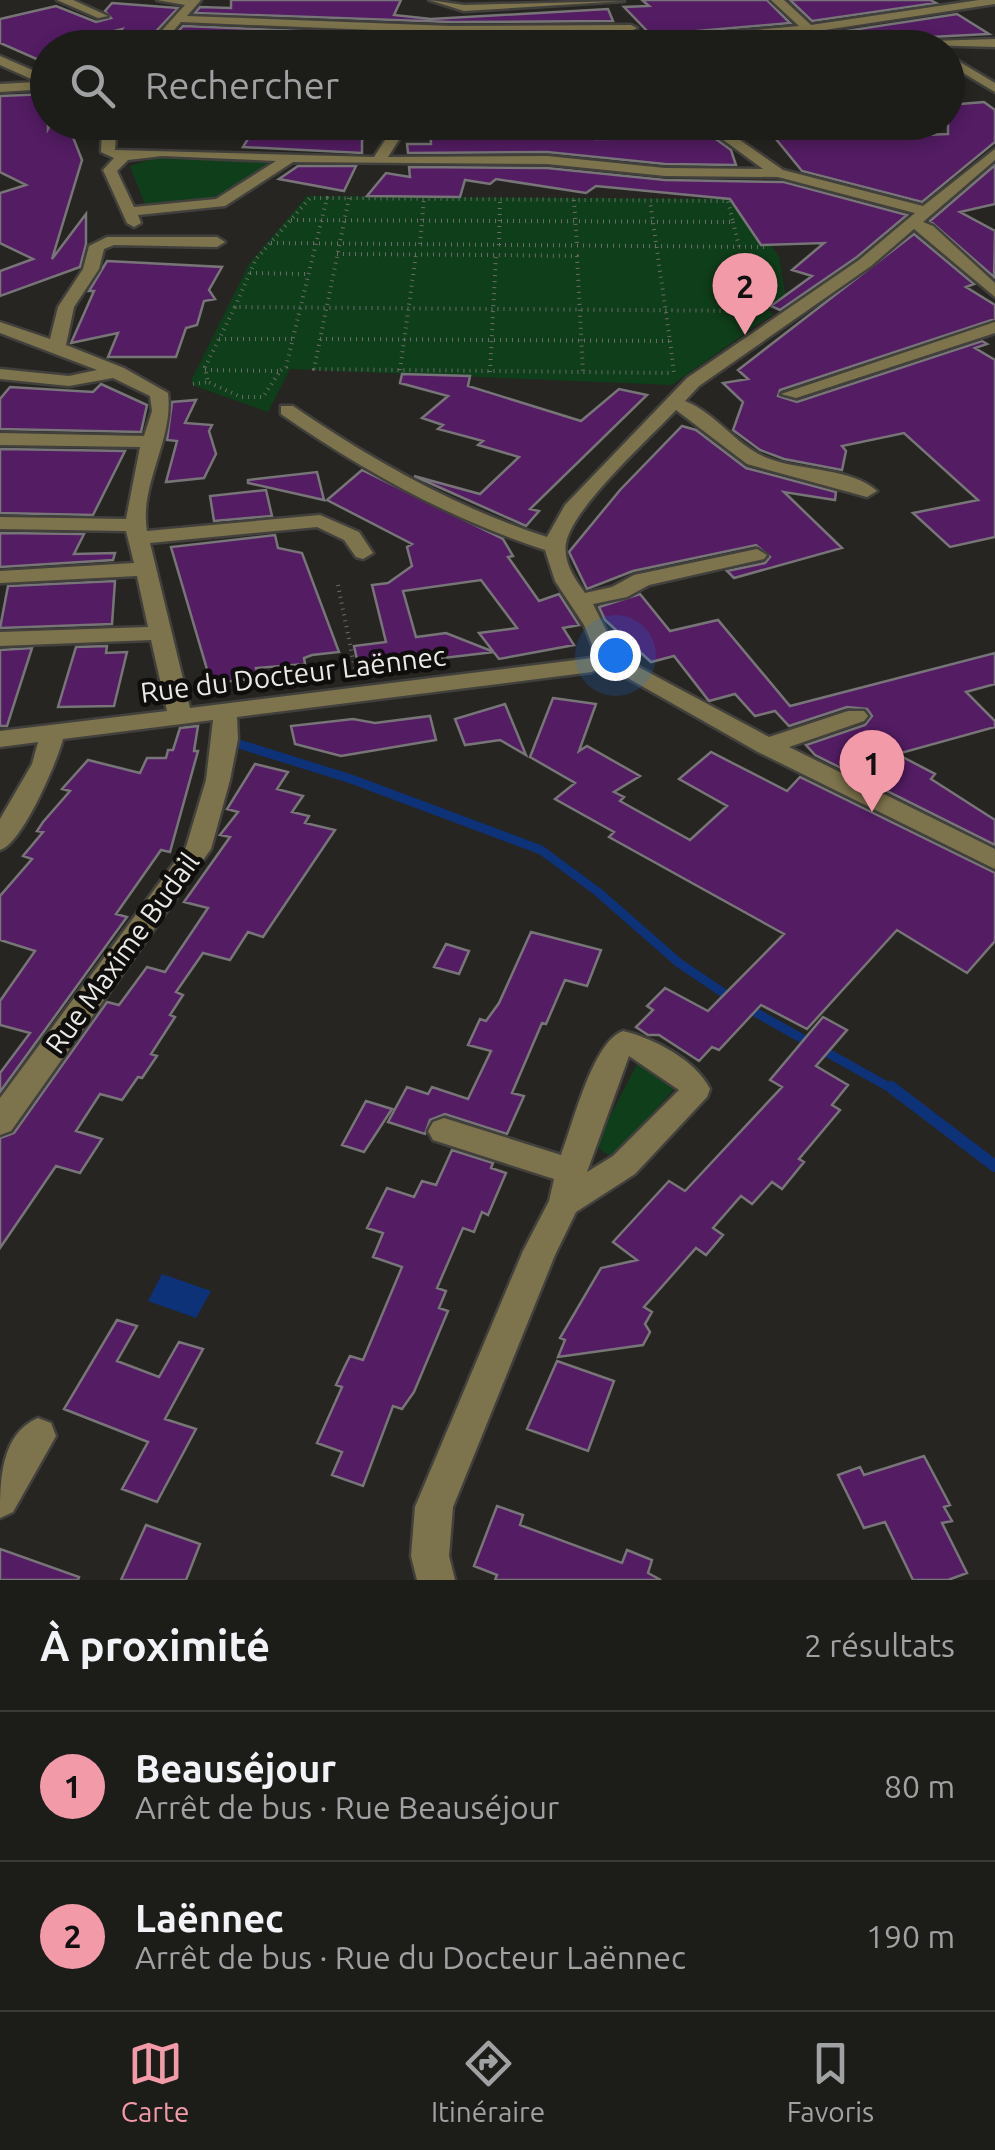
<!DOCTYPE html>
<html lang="fr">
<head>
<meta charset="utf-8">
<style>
	body { margin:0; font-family:Ubuntu,sans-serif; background:#292926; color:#f1f3f6 }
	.you { position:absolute; left:615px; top:655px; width:35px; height:35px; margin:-25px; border:8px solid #fff; border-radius:50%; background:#1a73e8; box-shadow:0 0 0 15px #1a73e833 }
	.badge { display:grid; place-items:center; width:65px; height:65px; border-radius:50%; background:#f39aa9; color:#111; font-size:32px; font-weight:700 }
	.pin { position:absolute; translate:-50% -82px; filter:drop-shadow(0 2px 5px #0008) }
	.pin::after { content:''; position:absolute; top:52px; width:35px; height:30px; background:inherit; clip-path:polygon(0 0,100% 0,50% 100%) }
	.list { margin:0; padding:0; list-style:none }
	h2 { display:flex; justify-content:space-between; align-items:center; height:130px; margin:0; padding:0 40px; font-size:42px }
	h2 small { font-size:32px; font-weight:400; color:#a0a1a2 }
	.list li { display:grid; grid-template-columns:65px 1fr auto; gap:30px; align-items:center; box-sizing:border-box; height:150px; padding:0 40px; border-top:2px solid #3a3a38 }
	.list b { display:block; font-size:38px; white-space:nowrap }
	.list p { margin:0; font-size:32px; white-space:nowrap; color:#a0a1a2 }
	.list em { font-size:32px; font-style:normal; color:#a0a1a2 }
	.icon { flex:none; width:55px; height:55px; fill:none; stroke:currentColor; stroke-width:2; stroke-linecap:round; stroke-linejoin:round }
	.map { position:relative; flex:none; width:995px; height:1580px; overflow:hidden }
	.search { position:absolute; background:#1c1c19; box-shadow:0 5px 15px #0003; left:30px; right:30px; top:30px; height:110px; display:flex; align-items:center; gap:25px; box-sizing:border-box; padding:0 35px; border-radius:55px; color:#a0a1a2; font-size:38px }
	.sheet { height:430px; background:#1c1c19 }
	nav { display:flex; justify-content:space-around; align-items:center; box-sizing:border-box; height:140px; border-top:2px solid #3a3a38; background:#1c1c19; font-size:28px; color:#a0a1a2 }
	nav a { display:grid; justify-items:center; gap:5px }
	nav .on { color:#f39aa9 }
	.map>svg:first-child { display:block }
	.green { fill:#0f3e1a }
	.water { fill:#0e3278 }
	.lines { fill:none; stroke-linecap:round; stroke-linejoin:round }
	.stream-far1 { stroke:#0e3278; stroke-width:9 }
	.stream { stroke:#0e3278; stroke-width:12 }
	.building { fill:#531c63; stroke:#787578; stroke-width:2.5 }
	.minor-casing { stroke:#41403d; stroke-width:5 }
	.path { stroke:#6c6b68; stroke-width:4; stroke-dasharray:1 5; stroke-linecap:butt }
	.minor { fill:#7d734c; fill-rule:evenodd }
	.labels { text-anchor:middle; stroke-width:9; stroke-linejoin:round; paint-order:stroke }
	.street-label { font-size:28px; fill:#eae9e6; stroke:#0f0e0c }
</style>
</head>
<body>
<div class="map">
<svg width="995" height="1580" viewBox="0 0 995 1580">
	<rect width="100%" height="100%" fill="#262521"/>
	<path class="green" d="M158,157l111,4 6,2 -56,38 -73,6 -16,-41z
		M307,196l431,3 41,58 6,35 15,5 -20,12h-13l6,5 -101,71 -382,-16 -22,43 -73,-26 -4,-5 58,-117z
		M637,1064l39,23 -58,64 -10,4 -9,-7v-10z"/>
	<path class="water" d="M162,1274l49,17 -15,27 -48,-17z"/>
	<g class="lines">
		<path class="stream-far1" d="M239,744l112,35 190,71 57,42 81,71 52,35
			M744,1006l150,84"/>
		<path class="stream" d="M891,1087l104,79"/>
	</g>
	<path class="building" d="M231,0h170l-7,15 37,4 177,-10 5,12 -162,1 -256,-9 5,-6 31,1z
		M642,0h125l23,23 -139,12 -27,-28 25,-1z
		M790,0h140l6,3 -124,18z
		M112,3l66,5 -35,37 -33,1 12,-17 -74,19v16l-48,-21v-24l56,-13 40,16 15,-4 -6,-7z
		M957,14l32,20 -58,3 -9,11h-82l-14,-14z
		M183,26l262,11 173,-2 3,8 -164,5 -291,-3z
		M805,37l11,11 -154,-1z
		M48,94v35l4,-7h15l15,38 -30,99 34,-45v30l-6,23 -80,29v-25l33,-12 -33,-16v-50l26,-8 -26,-13v-76z
		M984,102l11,8v32l-73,60 -120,-31 -40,-49h138l1,14 47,-2v-29z
		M258,122h114l-10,19v12l-119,-6z
		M430,122h166v17l71,-1 -2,-6 4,-2 33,-1 29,21 5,15 -71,-1 -118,-12 -139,1 -1,-9h24z
		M995,165v39l-35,8 35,19 -1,46 -64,-56z
		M298,166h58l-12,25 -65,-12z
		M409,167l138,1 118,12 119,2 123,33 -50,42 -77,53 -9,-4 41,-30 -20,-6 32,-27 -63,2 -31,-46 -134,-13 -10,7 -90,-14 -6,5 -25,-4 -5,17 -93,-1 19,-23 24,4z
		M914,234l60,50 -8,3 29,18v14l-215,71 -2,6 19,6 185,-61 5,3 -12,4 20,12v177l-45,10 -37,-34 65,-13 -74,-67 -62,13 4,5 -4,19 -58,-11 -24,-9 -27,-20 10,-28 -20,-19 25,-4 -10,-9z
		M107,261l115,6 -13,23 6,9 -11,2 -7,24 -11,3 -10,29h-68l10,-24 -47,10 23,-52h-5z
		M402,374l68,2 -2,10 113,35 38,-32 28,6 -117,114 9,2 -13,15 -112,-50 66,18 39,-37 -41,-12 5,-4 -45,-12 5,-4 -21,-7 26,-22 -48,-13z
		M101,384l46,21 -6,27 -141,-3v-30l10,-12 83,5z
		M196,400l-11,23 27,2 -3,6 7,23 -12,24 -38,4 11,-41 -10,-1 5,-38z
		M682,426l14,4 50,38 90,24 -1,8 -51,-8 58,56 -108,30 -7,-7 38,-8 5,-6 -14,-12 -123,26 -46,18 -18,-37 51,-62z
		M0,449l125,2 -32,64 -93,-2z
		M362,470l141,69 10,17 -5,1 31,44 20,-7 20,31 -16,3 11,17 -75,14 -20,-26 38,-5 -36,-48 -78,11 13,46 30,-4 48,19 -135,16 -5,-22 32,-4 -14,-57 16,-2 24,-17 -5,-19 5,-3 -85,-44z
		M317,472l7,28 -76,-17v-3z
		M266,490l6,26 -58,5 -4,-25z
		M0,533l84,1 -10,20 41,-1 -2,7 -113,7z
		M275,535l3,13 24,5 37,99 -27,3 -8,3 1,6 -49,4 3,10 -36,4 -14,-6 -38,-129z
		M115,581l-3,43 -112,4 8,-42z
		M640,594l30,37 48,-11 72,86 205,-53v31l-29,8 29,29v6l-98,27 38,20 -4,5 64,41v25l-180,-90 -9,-10 59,-20 7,-9 -5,-7 -20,-2 -58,19 -14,-15 -20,5 -20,-22 -26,7 -35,-45 -23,6 -46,-42 -6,-13z
		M107,646l-1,7 21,-1 -13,54 -56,1 18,-60z
		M32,648l-25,78h-7v-76z
		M553,698l43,6 -17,47 8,-5 53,30 -26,16 10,5 -4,4 70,39 37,-34 -48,-27 32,-27 76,39 13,-14 195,96v68l-28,32 -70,-43 -90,99 -46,-24 -42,45 -7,-3 -13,14 -40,-26h-11l-12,-8 17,-17 -6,-4 18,-18 43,23 76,-77 -175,-97 5,-5 -59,-33 20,-16 -45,-26z
		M505,704l21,51 -26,-15 -35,5 -10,-26z
		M430,716l6,24 -95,16 -46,-12 -4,-18 62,-7 22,4z
		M198,726l-4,25h4l-28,101 -9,-2 -45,64 11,3 -127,175v-19l30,-40 -30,-8v-24l35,-50 -35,-11v-44l32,-37 -9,-3 20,-24 -6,-1 6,-9 27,-31 -8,-2 26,-29 52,13 7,-15h19l2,-8h5l7,-22z
		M255,764l33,8 -11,17 26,7 -11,16 17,4 -4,7 30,7 -72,107 -15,-5 -18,28 -27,-7 -27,39 7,3 -13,20 5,2 -24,37 6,2 -15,22 -4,-1 -16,23 -22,-6 -24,37 26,8 -22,34 -24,-7 -56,82v-110l14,-5 93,-131 12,3 28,-38 18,5 43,-64 -24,-6 46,-65 -10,-2 18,-23 -11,-3z
		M531,932l70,18 -14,36 -22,-6 -19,44 -4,-1 -30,70 12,3 -17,38 -62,-20 -15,6 -5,14 -37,-12 19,-35 21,7 4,-7 36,12 23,-48 -23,-6 12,-26 6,2 13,-18z
		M446,944l23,7 -10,23 -25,-7z
		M823,1017l24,13 -31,36 32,19 -16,20 8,5 -41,49 5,3 -22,27 -10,-7 -20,22 -11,-8 -28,32 10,7 -17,20 -10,-7 -52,59 8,5 -7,12 5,8 -7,13 -85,12 7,-17 -5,-2 41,-70 36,-8 -24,-18 56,-61 16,10 97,-104 -12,-7z
		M366,1101l26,8 -28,43 -22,-7z
		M452,1150l41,13 -2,5 15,5 -18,42 -6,-3 -8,20 -11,-4 -26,60 9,3 -7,17 9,3 -34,81 -12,17 -9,-3 -30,80 -31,-11 10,-23 -25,-9 25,-56 -6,-2 8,-17 6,-12 13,4 39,-93 -29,-10 10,-24 -16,-5 20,-40 27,9 8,-16 14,4z
		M117,1320l20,6 -20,35 42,16 20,-35 24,7 -38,70 31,10 -39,73 -35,-13 26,-47 -84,-33z
		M557,1361l57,20 -26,70 -61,-22z
		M924,1456l26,49 -6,2 8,14 -10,2 25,50 -19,7h-35l-28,-58 -21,6 -26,-53 22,-8 4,8z
		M497,1506l26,9 -3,10 102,38 5,-13 25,10 -4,13 13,7h-166l2,-5 -23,-9z
		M146,1525l54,19 -14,36h-65z
		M0,1549l79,28 -1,3h-78z"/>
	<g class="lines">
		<defs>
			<path id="minor" d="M57,0h16l35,16 -10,2z
				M157,0h44l-14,16 264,10 180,-1 6,3 -6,3 -186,2 -264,-11 -22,26h-13l39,-43z
				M429,0l35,5 160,-4 -160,10z
				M771,0h13l27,25 168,-25h16v4l-177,27 18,17h-14l-16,-15 -169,12 -6,-4 168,-15z
				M995,39v8l-70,-2 6,-4z
				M948,55l47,28v9l-47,-28z
				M0,56l48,21v12l-48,3v-8l38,-2 -38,-17z
				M112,122h14l-10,11 -1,17 259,7 23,-35h13l-22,35 159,-1 118,12 98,1 -64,-47h15l69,48 140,36 72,-57v11l-72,62 10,4 62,57v14l-81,-68 -43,37 -172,120 -14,15c33,13 51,46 85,58 32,12 82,9 107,32l-10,6 -120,-33 -71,-54c-27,29 -103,97 -110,133 -3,19 8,35 19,50l27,-6 22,-12 123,-26 10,6 -3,4 -115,26 -22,12 -34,7 24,48 -11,7 -11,-7 -11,-27 -29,-44 -10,-31c-95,-31 -182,-79 -264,-136v-8h12c79,54 163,102 254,131l18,-32 122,-127 172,-118 56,-47 -137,-36 -113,-1 -118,-12 -254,-2 -68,44 -87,9 3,8 -7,4 -7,-4 -24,-53 11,-12 -13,-6 1,-20zM162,156l114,5 -60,38 -82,8 -17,-36 11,-11z
				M107,237h110l8,5 -8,5 -103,-2 -10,4 -5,20 -25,38 -8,38 58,23 44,25c6,46 -29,91 -21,138l173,-16 39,17 14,21 -10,6 -7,-2 -12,-17 -27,-13 -167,16 40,165 402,-50 11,7 -11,7 -355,45 1,22 -8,41 -19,69 -200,282 -11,4v-37l186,-251 20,-67 7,-60 -150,19c-6,23 -41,105 -63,111v-31l32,-55 6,-22 -38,5v-16l167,-20 -16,-71 -151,6v-14l148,-5 -11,-51 -137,7v-12l134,-8 -8,-32 -126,-2v-12l126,2 14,-72 -140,-2v-12l144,3 8,-25 -2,-15 -37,-18 -44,8 -69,-7v-10l69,7 28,-6 -97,-37v-11l50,17 8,-32 25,-38 6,-23z
				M995,322v11l-199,65 -15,-4z
				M618,656l151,81 79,-26h16l4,5 -4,5 -75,26 206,102v20l-237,-117 -148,-84 -3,-5 3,-5z
				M623,1031c30,7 73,29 87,58l-3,8 -72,77 -59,38 -21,43 -102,252 -4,49 6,24h-38l-6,-24 4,-49 108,-256 26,-50 5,-22 -121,-39 -5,-9 5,-9 11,-4 117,37c12,-31 32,-114 62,-124zM629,1056l50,34 -66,66 -26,16z
				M38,1418l13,5 5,13 -43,76 -13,6c0,-36 0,-84 38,-100z"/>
		</defs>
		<use href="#minor" class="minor-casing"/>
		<path class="path" d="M349,198l-35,171 358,4
			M574,200l3,45
			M291,220l442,2 -5,-21 -401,-3
			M733,222l6,24
			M271,243l496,4
			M420,244l4,-45
			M499,245l1,-46
			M337,254l157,1
			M250,273l59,1
			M235,307l21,-48 54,-61h17l-41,169 -6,4
			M219,339h74
			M320,339l350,2 -20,-140
			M670,341l4,32
			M205,370l75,1 -17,26h-22l-33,-15
			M400,370l16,-116
			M490,372l6,-117 81,1 6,116
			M193,384l15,-2 -3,-15 30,-60 524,4
			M338,585l18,89"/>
		<use href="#minor" class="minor"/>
	</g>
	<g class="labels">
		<g class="street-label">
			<text transform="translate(293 674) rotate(-7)" y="10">Rue du Docteur Laënnec</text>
			<text transform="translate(122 953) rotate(-54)" y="10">Rue Maxime Budail</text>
		</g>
	</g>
</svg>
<div class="you"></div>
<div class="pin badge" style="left:872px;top:812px">1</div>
<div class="pin badge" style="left:745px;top:335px">2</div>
<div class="search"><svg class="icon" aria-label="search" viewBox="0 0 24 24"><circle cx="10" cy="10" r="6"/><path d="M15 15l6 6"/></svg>Rechercher</div>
</div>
<section class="sheet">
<h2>À proximité<small>2 résultats</small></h2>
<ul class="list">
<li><span class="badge">1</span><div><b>Beauséjour</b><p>Arrêt de bus · Rue Beauséjour</p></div><em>80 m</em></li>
<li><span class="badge">2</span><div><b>Laënnec</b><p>Arrêt de bus · Rue du Docteur Laënnec</p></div><em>190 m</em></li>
</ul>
</section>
<nav>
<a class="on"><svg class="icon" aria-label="map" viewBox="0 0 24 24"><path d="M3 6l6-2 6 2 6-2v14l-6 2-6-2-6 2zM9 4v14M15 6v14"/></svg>Carte</a>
<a><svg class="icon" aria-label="directions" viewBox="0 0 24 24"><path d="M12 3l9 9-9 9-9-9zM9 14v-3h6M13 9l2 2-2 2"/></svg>Itinéraire</a>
<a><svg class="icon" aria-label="saved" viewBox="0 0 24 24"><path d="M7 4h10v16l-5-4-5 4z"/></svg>Favoris</a>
</nav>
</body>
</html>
